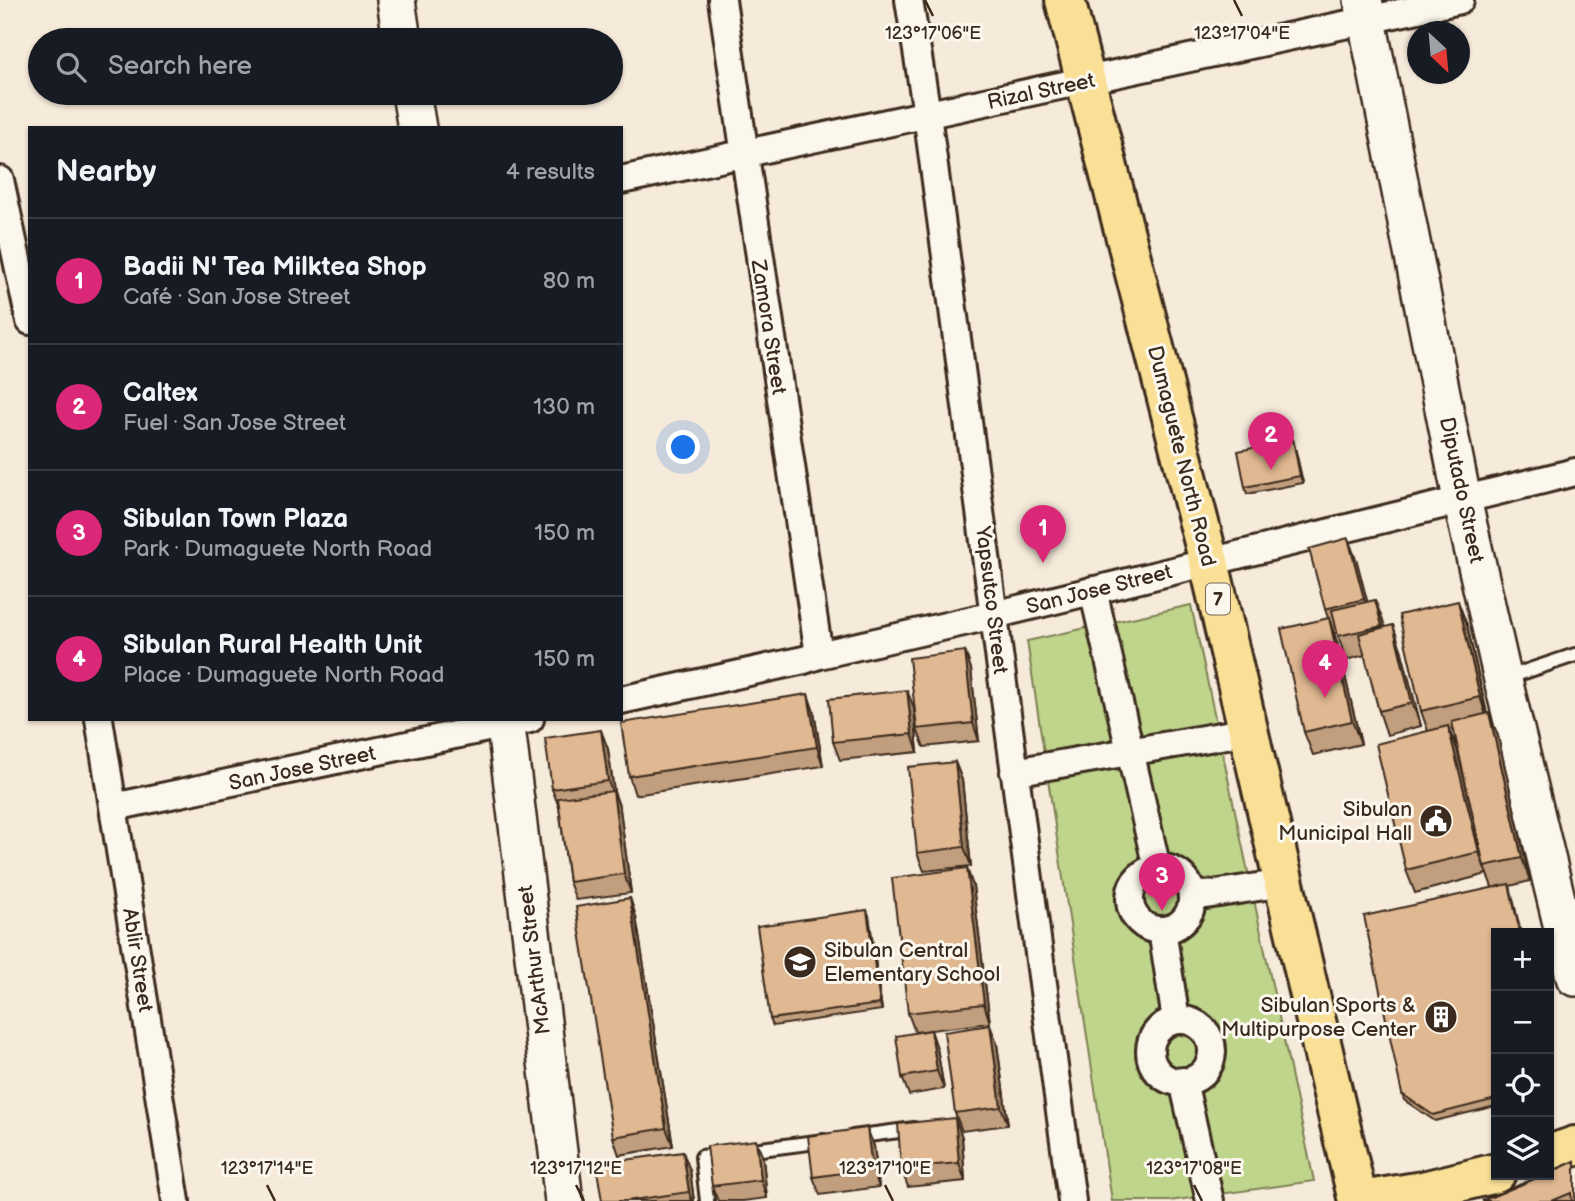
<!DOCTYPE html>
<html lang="en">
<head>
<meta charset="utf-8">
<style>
	body { margin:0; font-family:"Balsamiq Sans",sans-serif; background:#242831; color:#f1f3f6 }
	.controls { position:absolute; right:21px; bottom:21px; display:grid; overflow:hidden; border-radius:0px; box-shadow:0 2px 5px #0004 }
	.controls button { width:63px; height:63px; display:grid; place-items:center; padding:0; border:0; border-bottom:2px solid #363941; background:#171b24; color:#f1f3f6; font:35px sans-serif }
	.compass { position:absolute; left:1407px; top:21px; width:63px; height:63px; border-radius:50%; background:#171b24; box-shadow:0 2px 5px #0004; rotate:154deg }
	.you { position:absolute; left:684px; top:448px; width:24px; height:24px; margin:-18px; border:5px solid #fff; border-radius:50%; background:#1a73e8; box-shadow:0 0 0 10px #1a73e833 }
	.badge { display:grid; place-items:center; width:46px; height:46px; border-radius:50%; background:#db2777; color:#fff; font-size:23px; font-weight:700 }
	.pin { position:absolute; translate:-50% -58px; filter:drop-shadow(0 2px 4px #0008) }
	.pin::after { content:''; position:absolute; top:37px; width:24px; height:21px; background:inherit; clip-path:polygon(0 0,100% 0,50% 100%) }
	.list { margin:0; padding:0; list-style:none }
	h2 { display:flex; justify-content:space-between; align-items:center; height:91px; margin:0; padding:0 28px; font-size:30px }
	h2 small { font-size:23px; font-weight:400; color:#9ea1a6 }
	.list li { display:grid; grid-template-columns:46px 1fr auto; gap:21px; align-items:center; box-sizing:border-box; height:126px; padding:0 28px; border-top:2px solid #363941 }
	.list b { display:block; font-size:26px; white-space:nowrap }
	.list p { margin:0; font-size:23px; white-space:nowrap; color:#9ea1a6 }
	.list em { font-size:23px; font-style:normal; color:#9ea1a6 }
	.icon { flex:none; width:38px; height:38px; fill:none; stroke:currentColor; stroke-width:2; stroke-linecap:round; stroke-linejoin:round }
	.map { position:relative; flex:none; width:1575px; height:1201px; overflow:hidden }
	.search { position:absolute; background:#171b24; box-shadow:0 2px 5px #0004; left:28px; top:28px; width:595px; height:77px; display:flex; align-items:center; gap:18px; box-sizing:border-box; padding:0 24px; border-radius:38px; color:#9ea1a6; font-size:26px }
	.panel { position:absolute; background:#171b24; box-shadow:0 2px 5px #0004; left:28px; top:126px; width:595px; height:595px; border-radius:0px }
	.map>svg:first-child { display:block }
	.green { fill:#bfd58b; stroke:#7d8054; stroke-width:2 }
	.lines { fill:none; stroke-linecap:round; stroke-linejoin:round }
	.lane-casing { stroke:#3b2a1e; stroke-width:18 }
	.street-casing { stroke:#3b2a1e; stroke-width:32 }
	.secondary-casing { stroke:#3b2a1e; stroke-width:42 }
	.highway-casing { stroke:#3b2a1e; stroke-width:44 }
	.lane { stroke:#fbf7ec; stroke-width:12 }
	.street { stroke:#fbf7ec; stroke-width:26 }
	.secondary { stroke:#fbf7ec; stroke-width:37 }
	.highway { stroke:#f9e096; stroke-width:38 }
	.wall { fill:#c19e7d; stroke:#3b2a1e; stroke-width:2; fill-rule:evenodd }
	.shaded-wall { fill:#9d8166; stroke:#3b2a1e; stroke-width:2 }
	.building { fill:#e0b891; stroke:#3b2a1e; stroke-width:2 }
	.ticks { fill:none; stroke:#3b2a1e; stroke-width:2.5 }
	.labels { text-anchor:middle; stroke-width:6; stroke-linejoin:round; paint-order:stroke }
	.shield { fill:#fbf7ec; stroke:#75685c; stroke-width:2 }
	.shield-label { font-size:19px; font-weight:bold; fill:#3b2a1e }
	.street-label { font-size:21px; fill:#3b2a1e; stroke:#fbf7ec }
	.poi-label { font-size:21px; fill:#3b2a1e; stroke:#fbf7ec; text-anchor:end }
	.ticks-label { font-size:18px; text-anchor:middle; fill:#3b2a1e; stroke:#fbf7ec; stroke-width:6; stroke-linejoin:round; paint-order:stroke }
</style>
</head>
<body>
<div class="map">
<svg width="1575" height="1201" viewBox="0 0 1575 1201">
	<rect width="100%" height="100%" fill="#f6eada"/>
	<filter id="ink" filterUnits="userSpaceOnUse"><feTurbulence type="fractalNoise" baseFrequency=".0143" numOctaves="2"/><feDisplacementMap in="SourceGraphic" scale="14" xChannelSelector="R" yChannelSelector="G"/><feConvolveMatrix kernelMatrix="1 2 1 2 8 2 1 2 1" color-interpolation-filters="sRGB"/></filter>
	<g filter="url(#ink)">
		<path class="green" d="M1191,605l123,576 -145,20h-57l-85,-560z"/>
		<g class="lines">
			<defs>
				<path id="lane" d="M1506,678l69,-23
					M853,1137l61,-8
					M745,1151l79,-10
					M707,1201l-5,-44 22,-3"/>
				<path id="street" d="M722,0l97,655
					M909,0l18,114 145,1087
					M0,180l30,141
					M621,180l839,-180
					M1093,590l64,278
					M621,700l183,-40 15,-5 175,-40 581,-143
					M99,719l77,482
					M1014,772l235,-41
					M114,807l416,-88
					M1130 899a31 31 0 1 1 62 0a31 31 0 1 1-62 0Z
					M1192,894l14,1 78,-12
					M1162,930l14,90
					M1150 1051a31 31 0 1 1 62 0a31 31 0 1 1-62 0Z
					M1183,1081l27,120"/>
				<path id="secondary" d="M396,0l6,40
					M1363,0l99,499 41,181 72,297
					M411,93l6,35
					M505,719l59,482"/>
				<path id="highway" d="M1065,0l144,562 149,639
					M1549,1155l26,-9
					M1361,1201l62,-10 73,-18"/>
			</defs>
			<use href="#lane" class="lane-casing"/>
			<use href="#street" class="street-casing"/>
			<use href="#secondary" class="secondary-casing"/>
			<use href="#highway" class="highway-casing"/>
			<use href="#lane" class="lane"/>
			<use href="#street" class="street"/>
			<use href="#secondary" class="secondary"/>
			<use href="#highway" class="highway"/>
		</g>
		<path class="wall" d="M1293,440l10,43 -56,11 -2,-7z
			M1357,562l10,40 17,21 1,4 16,22 20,77 -34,9 -8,-24 -14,-56 -19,5 -9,-28 -3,1 3,9 24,102 -48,11 -9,-23 24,-114 -3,-9z
			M1467,625l20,88h2l9,23 32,145 -20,5 1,4 -15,43v173l-61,15 -31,-21 -2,-6 90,-207 -5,-13 -72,19 -9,-23 22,-139 -7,-20zM1453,729l19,85 -15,-65 -8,-19z
			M965,651l6,18 8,72 -55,6 -7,-18z
			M914,708l4,44 -78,8 -7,-18z
			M814,712l9,54 -188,29 -6,-19z
			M608,749l6,43 6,17 11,84 -55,7 -7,-18 -10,-75 -7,-18z
			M955,762l7,18 9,86 -47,5 -7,-18z
			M973,886l17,137 -75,9 -7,-19z
			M630,898l6,19 37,229 -54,9 -6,-18z
			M869,916l13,94 -109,16 -3,-7z
			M997,1044l11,81 -46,6 -7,-18z
			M937,1048l7,41 -35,6 -7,-18z
			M962,1137l3,44 -57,6 -7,-19z
			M874,1146l5,41 -59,8 -7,-18z
			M763,1158l4,40 -24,3h-25l-6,-15z
			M1575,1161v40h-93z
			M690,1170l4,31h-92z"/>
		<path class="shaded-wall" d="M1293,440l2,7 8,36 -3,-7z
			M1348,538l9,24 16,61 -9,-24z
			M1375,600l9,23 6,26 -8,-23z
			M1458,601l9,24 21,96 -8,-24z
			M1329,618l8,24 24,102 -9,-23z
			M1393,625l8,24 20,77 -9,-23z
			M965,651l6,18 8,72 -6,-18z
			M907,690l7,18 4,44 -6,-18z
			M808,694l6,18 9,54 -6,-19z
			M1489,713l9,23 32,145 -8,-23z
			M1448,726l9,23 28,117h-1l3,9 -8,-23z
			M601,730l7,19 6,43 6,17 11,84 -7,-19 -10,-76 -6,-17z
			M955,762l7,18 9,86 -7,-19z
			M967,868l6,18 17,137 -6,-19z
			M1509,884l2,6 10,43h-1z
			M630,898l6,19 37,229 -7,-18z
			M867,910l2,6 13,94 -2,-6z
			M990,1025l7,19 11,81 -7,-18z
			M931,1030l6,18 7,41 -7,-18z
			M955,1118l7,19 3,44 -6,-18z
			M867,1128l7,18 5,41 -7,-18z
			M756,1140l7,18 4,40 -6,-18z
			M683,1152l7,18 4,31h-2l-3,-9z"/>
		<path class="building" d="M1293,440l7,36 -55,11 -7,-36z
			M1348,538l16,61 -39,10 -16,-60z
			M1375,600l7,26 -44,10 -6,-26z
			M1458,601l22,96 -59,14 -22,-96z
			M1329,618l23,103 -48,11 -23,-103z
			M1393,625l19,78 -33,8 -20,-77z
			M965,651l8,72 -56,6 -8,-71z
			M907,690l5,44 -79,8 -4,-43z
			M808,694l9,53 -188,29 -8,-53z
			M1489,713l33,145 -38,8 -32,-144z
			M1448,726l31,126 -73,18 -30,-126z
			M601,730l7,51 -56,8 -7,-51z
			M955,762l9,85 -47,6 -9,-86z
			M613,791l11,83 -55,8 -11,-84z
			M967,868l17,136 -76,9 -16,-135z
			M1509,884l11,49h-24v166l-63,16 -31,-21 -38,-178z
			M630,898l36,230 -53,9 -37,-230z
			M867,910l13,94 -110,15 -13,-93z
			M990,1025l11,82 -46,6 -11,-81z
			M931,1030l6,41 -35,6 -6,-41z
			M955,1118l4,45 -58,5 -3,-44z
			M867,1128l5,41 -59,8 -5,-41z
			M756,1140l5,40 -49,6 -5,-40z
			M683,1152l6,40 -63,9h-24l-6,-37z
			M1575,1161v40h-3l-1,-8 -19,8h-70l62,-26h5v-2z"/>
	</g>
	<path class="ticks" d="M925,0l8,16M1234,0l8,16M267,1185l8,16M576,1185l8,16M885,1185l8,16M1194,1185l8,16"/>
	<defs>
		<symbol id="civic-disc" viewBox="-11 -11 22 22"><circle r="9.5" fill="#3b2a1e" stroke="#fbf7ec"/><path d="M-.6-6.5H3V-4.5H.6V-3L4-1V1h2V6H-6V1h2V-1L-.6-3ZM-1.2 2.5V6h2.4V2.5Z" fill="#fff"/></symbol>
		<symbol id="school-disc" viewBox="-11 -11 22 22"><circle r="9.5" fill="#3b2a1e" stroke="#fbf7ec"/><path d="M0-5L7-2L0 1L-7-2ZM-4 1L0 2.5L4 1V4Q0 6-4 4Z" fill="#fff"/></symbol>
		<symbol id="building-disc" viewBox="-11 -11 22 22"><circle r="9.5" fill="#3b2a1e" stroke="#fbf7ec"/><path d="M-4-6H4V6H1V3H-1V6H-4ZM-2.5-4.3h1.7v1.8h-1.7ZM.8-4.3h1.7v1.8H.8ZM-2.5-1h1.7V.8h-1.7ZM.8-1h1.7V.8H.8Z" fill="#fff"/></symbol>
	</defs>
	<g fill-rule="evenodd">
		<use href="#civic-disc" x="1417" y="802" width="38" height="38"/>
		<use href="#school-disc" x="781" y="943" width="38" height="38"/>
		<use href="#building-disc" x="1422" y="998" width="38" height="38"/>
	</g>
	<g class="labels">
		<rect class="shield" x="1206" y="583.5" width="24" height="31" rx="5"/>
		<g class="shield-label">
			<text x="1218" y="606">7</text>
		</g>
		<g class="street-label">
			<text transform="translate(1041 91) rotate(-12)" y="7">Rizal Street</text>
			<text transform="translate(769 327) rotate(81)" y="7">Zamora Street</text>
			<text transform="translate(1182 456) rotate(76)" y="7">Dumaguete North Road</text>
			<text transform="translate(1462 490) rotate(78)" y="7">Diputado Street</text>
			<text transform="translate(1099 589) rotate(-14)" y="7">San Jose Street</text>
			<text transform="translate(992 600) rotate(83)" y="7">Yapsutco Street</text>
			<text transform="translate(302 768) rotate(-12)" y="7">San Jose Street</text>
			<text transform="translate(138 960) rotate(81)" y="7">Ablir Street</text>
			<text transform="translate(534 960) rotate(-97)" y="7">McArthur Street</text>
		</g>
		<g class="poi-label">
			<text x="1412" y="816">Sibulan<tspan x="1412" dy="24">Municipal Hall</tspan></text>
			<text x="824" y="957" text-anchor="start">Sibulan Central<tspan x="824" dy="24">Elementary School</tspan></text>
			<text x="1416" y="1012">Sibulan Sports &amp;<tspan x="1416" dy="24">Multipurpose Center</tspan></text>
		</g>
	</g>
	<g class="ticks-label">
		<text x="933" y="39">123°17'06"E</text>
		<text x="1242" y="39">123°17'04"E</text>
		<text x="267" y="1174">123°17'14"E</text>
		<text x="576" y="1174">123°17'12"E</text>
		<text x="885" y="1174">123°17'10"E</text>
		<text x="1194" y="1174">123°17'08"E</text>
	</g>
</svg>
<div class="controls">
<button>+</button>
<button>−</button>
<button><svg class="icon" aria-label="locate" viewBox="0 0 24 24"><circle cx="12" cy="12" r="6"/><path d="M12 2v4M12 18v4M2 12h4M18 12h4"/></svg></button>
<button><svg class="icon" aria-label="layers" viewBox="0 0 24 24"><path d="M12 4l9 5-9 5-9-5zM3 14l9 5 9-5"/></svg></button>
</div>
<svg class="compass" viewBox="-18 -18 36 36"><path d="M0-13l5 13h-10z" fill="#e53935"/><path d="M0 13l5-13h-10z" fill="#9ea1a6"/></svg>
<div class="you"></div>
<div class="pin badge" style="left:1043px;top:563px">1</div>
<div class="pin badge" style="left:1271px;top:470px">2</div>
<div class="pin badge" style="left:1162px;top:911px">3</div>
<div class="pin badge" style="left:1325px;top:698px">4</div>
<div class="search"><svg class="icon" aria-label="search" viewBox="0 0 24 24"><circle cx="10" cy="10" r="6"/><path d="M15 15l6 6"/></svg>Search here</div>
<section class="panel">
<h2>Nearby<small>4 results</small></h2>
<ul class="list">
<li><span class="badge">1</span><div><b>Badii N' Tea Milktea Shop</b><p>Café · San Jose Street</p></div><em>80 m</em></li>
<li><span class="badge">2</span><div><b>Caltex</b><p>Fuel · San Jose Street</p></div><em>130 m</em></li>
<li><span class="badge">3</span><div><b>Sibulan Town Plaza</b><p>Park · Dumaguete North Road</p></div><em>150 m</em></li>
<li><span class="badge">4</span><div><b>Sibulan Rural Health Unit</b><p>Place · Dumaguete North Road</p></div><em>150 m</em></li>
</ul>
</section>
</div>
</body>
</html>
